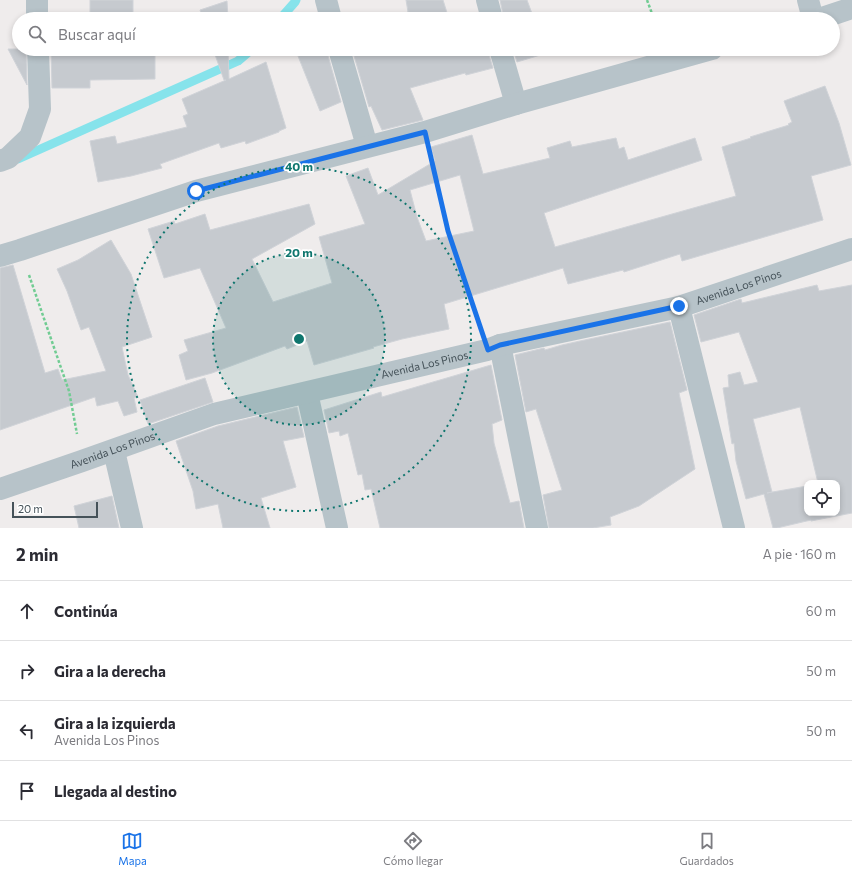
<!DOCTYPE html>
<html lang="es">
<head>
<meta charset="utf-8">
<style>
	body { margin:0; font-family:Commissioner,sans-serif; background:#f7f7f7; color:#2b2b33 }
	.controls { position:absolute; right:12px; bottom:12px; display:grid; overflow:hidden; border-radius:8px; box-shadow:0 2px 6px #0003 }
	.controls button { width:36px; height:36px; display:grid; place-items:center; padding:0; border:0; border-bottom:1px solid #e1e1e2; background:#fff; color:#2b2b33; font:20px sans-serif }
	.scale { position:absolute; left:12px; bottom:10px; width:86px; box-sizing:border-box; padding-left:4px; border:2px solid #455259; border-top:0; font-size:11px; line-height:14px; white-space:nowrap; color:#455259; -webkit-text-stroke:3px #fff; paint-order:stroke }
	.stop { position:absolute; width:12px; height:12px; margin:-9px; border:3px solid #1a73e8; border-radius:50%; background:#fff }
	.stop.end { background:#1a73e8; border-color:#fff; box-shadow:0 1px 4px #0008 }
	.list { margin:0; padding:0; list-style:none }
	h2 { display:flex; justify-content:space-between; align-items:center; height:52px; margin:0; padding:0 16px; font-size:17px }
	h2 small { font-size:13px; font-weight:400; color:#7c7c81 }
	.list li { display:grid; grid-template-columns:26px 1fr auto; gap:12px; align-items:center; box-sizing:border-box; height:60px; padding:0 16px; border-top:1px solid #e1e1e2 }
	.list b { display:block; font-size:15px; white-space:nowrap }
	.list p { margin:0; font-size:13px; white-space:nowrap; color:#7c7c81 }
	.list em { font-size:13px; font-style:normal; color:#7c7c81 }
	.icon { flex:none; width:22px; height:22px; fill:none; stroke:currentColor; stroke-width:2; stroke-linecap:round; stroke-linejoin:round }
	.map { position:relative; flex:none; width:852px; height:528px; overflow:hidden }
	.search { position:absolute; background:#fff; box-shadow:0 2px 6px #0003; left:12px; right:12px; top:12px; height:44px; display:flex; align-items:center; gap:10px; box-sizing:border-box; padding:0 14px; border-radius:22px; color:#7c7c81; font-size:15px }
	.sheet { height:292px; background:#fff }
	nav { display:flex; justify-content:space-around; align-items:center; box-sizing:border-box; height:56px; border-top:1px solid #e1e1e2; background:#fff; font-size:11px; color:#7c7c81 }
	nav a { display:grid; justify-items:center; gap:2px }
	nav .on { color:#1a73e8 }
	.map>svg:first-child { display:block }
	.lines { fill:none; stroke-linecap:round; stroke-linejoin:round }
	.stream { stroke:#86e3eb; stroke-width:9 }
	.building { fill:#c6cacf; stroke:#d0d3d8; fill-rule:evenodd }
	.path { stroke:#71cc93; stroke-width:2.5; stroke-dasharray:3 2; stroke-linecap:butt }
	.minor { stroke:#b7c3c9; stroke-width:22 }
	.route { stroke:#1a73e8; stroke-width:5 }
	.ring { fill:none; stroke:#0f766e; stroke-width:2; stroke-dasharray:2 4 }
	.labels { text-anchor:middle; stroke-width:3.5; stroke-linejoin:round; paint-order:stroke }
	.street-label { font-size:11px; fill:#455259; stroke:#fff }
	.centre { fill:#0f766e; stroke:#fff; stroke-width:2 }
	.ring-label { font-size:12px; text-anchor:middle; font-weight:bold; fill:#0f766e; stroke:#fff; stroke-width:3.5; stroke-linejoin:round; paint-order:stroke }
</style>
</head>
<body>
<div class="map">
<svg width="852" height="528" viewBox="0 0 852 528">
	<rect width="100%" height="100%" fill="#efecec"/>
	<g class="lines">
		<path class="stream" d="M280,19l15,-17 1,-2
			M18,159l220,-98 14,-12"/>
	</g>
	<path class="building" d="M90,0h43v19h-43z
		M406,0h37l6,19h-61l20,-7z
		M500,0h27l7,19h-30z
		M227,1l1,18h-25l-3,-9z
		M8,49h18l1,36z
		M51,49h104v30l-65,1v8h-38z
		M213,49h15l1,30 37,-17 20,66 -7,3v1l-33,12 -1,-3 -24,7 -2,-5 -59,21 2,4 -31,8 -33,6 -8,-41 25,-5 2,8 70,-17 -4,-11 5,-2 -6,-15 44,-19h-2z
		M302,49h25v3l14,50 -21,9 -24,-60z
		M352,49h136v3l5,16 -27,7 -1,-2 -55,15 13,32 -41,10 -11,-24 -2,1z
		M513,49h32l2,4 -30,9z
		M825,86l14,37 12,42 -40,11 12,44 -141,41 -2,-7 -56,18 -1,-2 -55,14 -5,-16 -119,36 5,25 -47,10 -29,8 1,1 -60,17 -7,-24 -20,8 -2,-3 -73,27 -26,7 -7,-25 9,-4 -4,-11 42,-12 -26,-60 -36,10 -16,-49 26,-8 1,3 30,-10 5,16 99,-26 6,20 -63,35 21,43 59,-19 -13,-46 46,-13 -19,-48 22,-8 10,27 57,-34 -4,-14 41,-12 11,39 67,-16 -3,-10 23,-7 2,6 44,-9 3,11 5,-2 4,13 67,-22 7,22 -158,53 11,34 181,-51 -14,-49 29,-9 -1,-1 39,-12 -1,-1 4,-2 -8,-21zM460,175l14,56 -48,10 -9,-24 -7,-27z
		M111,240l20,34 21,63 -30,10 6,28 10,22 -4,1 3,14 -13,4 -6,-15 -21,5 -2,-9 -95,33v-162l13,-3 32,108 13,-4 4,11 44,-9 -17,-44 -8,3 -14,-39 -10,-22 21,-9z
		M817,285l2,6 33,-6v228l-41,8v-1l-34,8h-4l-9,-34 -18,5 -10,-38 -2,-18 -2,1 -9,-56 6,-1 -1,-12 12,-3 4,13 14,-3 -19,-50 -38,10 -7,-27 47,-16 1,4zM800,407l18,76h19v30h-30v-27l-40,7 5,-1 -19,-73z
		M670,322l17,68 -8,3 16,76 -56,37 -29,11 1,8 -18,3h-44l-6,-33 19,-5 -26,-81 -10,3 -11,-57 29,-7 1,2 17,-5 18,-4z
		M491,365l11,55 -10,4 2,19 16,60 9,-2 5,27h-144l-9,-39 -6,1 -3,-16 -4,1 -10,-42 -8,3 -1,-5 -10,2 -5,-23 57,-18 1,5z
		M205,378l8,24 -65,22 -8,-24z
		M297,407l7,30 -21,4 13,46 -35,11 9,30h-47l-5,-24 -22,5 -3,-18 -17,-50 42,-15z
		M112,496l7,32h-40l-5,-22z"/>
	<g class="lines">
		<path class="path" d="M647,0l7,19
			M431,157l17,74 31,94
			M29,275l40,116 8,43"/>
		<g class="minor">
			<path d="M37,0v19"/>
			<path d="M326,0l5,19"/>
			<path d="M487,0l5,19"/>
			<path d="M808,0l5,19"/>
			<path d="M819,19l33,-11"/>
			<path d="M339,49l28,97"/>
			<path d="M500,49l16,55"/>
			<path d="M0,161l8,-3 22,-21 10,-28 -2,-60"/>
			<path d="M0,256l20,-6 176,-59 229,-59 91,-28 196,-55"/>
			<path d="M679,307l55,221"/>
			<path d="M500,345l37,183"/>
			<path d="M307,393l30,135"/>
			<path d="M114,451l18,77"/>
			<path id="s1" d="M0,489l82,-28 132,-47 273,-64 13,-5 179,-38 173,-58"/>
		</g>
	</g>
	<g class="lines">
		<path class="route" d="M196,191l229,-59 23,99 40,119 12,-5 179,-39"/>
	</g>
	<circle cx="299" cy="339" r="86" fill="#0f766e" fill-opacity=".12"/>
	<g class="ring">
		<circle cx="299" cy="339" r="86"/>
		<circle cx="299" cy="339" r="172"/>
	</g>
	<g class="labels">
		<g class="street-label">
			<text dy="4" stroke="none"><textPath href="#s1" startOffset="767">Avenida Los Pinos</textPath></text>
			<text dy="4" stroke="none"><textPath href="#s1" startOffset="443">Avenida Los Pinos</textPath></text>
			<text dy="4" stroke="none"><textPath href="#s1" startOffset="119">Avenida Los Pinos</textPath></text>
		</g>
	</g>
	<circle cx="299" cy="339" r="6" class="centre"/>
	<g class="ring-label">
		<text x="299" y="171">40 m</text>
		<text x="299" y="257">20 m</text>
	</g>
</svg>
<div class="controls">
<button><svg class="icon" aria-label="locate" viewBox="0 0 24 24"><circle cx="12" cy="12" r="6"/><path d="M12 2v4M12 18v4M2 12h4M18 12h4"/></svg></button>
</div>
<div class="scale">20 m</div>
<div class="stop" style="left:196px;top:191px"></div>
<div class="stop end" style="left:679px;top:306px"></div>
<div class="search"><svg class="icon" aria-label="search" viewBox="0 0 24 24"><circle cx="10" cy="10" r="6"/><path d="M15 15l6 6"/></svg>Buscar aquí</div>
</div>
<section class="sheet">
<h2>2 min<small>A pie · 160 m</small></h2>
<ul class="list">
<li><svg class="icon" aria-label="ahead" viewBox="0 0 24 24"><path d="M12 20V5M6 11l6-6 6 6"/></svg><div><b>Continúa</b></div><em>60 m</em></li>
<li><svg class="icon" aria-label="right" viewBox="0 0 24 24"><path d="M7 20v-9h11M14 6l5 5-5 5"/></svg><div><b>Gira a la derecha</b></div><em>50 m</em></li>
<li><svg class="icon" aria-label="left" viewBox="0 0 24 24"><path d="M17 20v-9H6M10 6l-5 5 5 5"/></svg><div><b>Gira a la izquierda</b><p>Avenida Los Pinos</p></div><em>50 m</em></li>
<li><svg class="icon" aria-label="arrive" viewBox="0 0 24 24"><path d="M6 21V4h12l-3 4 3 4H6"/></svg><div><b>Llegada al destino</b></div></li>
</ul>
</section>
<nav>
<a class="on"><svg class="icon" aria-label="map" viewBox="0 0 24 24"><path d="M3 6l6-2 6 2 6-2v14l-6 2-6-2-6 2zM9 4v14M15 6v14"/></svg>Mapa</a>
<a><svg class="icon" aria-label="directions" viewBox="0 0 24 24"><path d="M12 3l9 9-9 9-9-9zM9 14v-3h6M13 9l2 2-2 2"/></svg>Cómo llegar</a>
<a><svg class="icon" aria-label="saved" viewBox="0 0 24 24"><path d="M7 4h10v16l-5-4-5 4z"/></svg>Guardados</a>
</nav>
</body>
</html>
